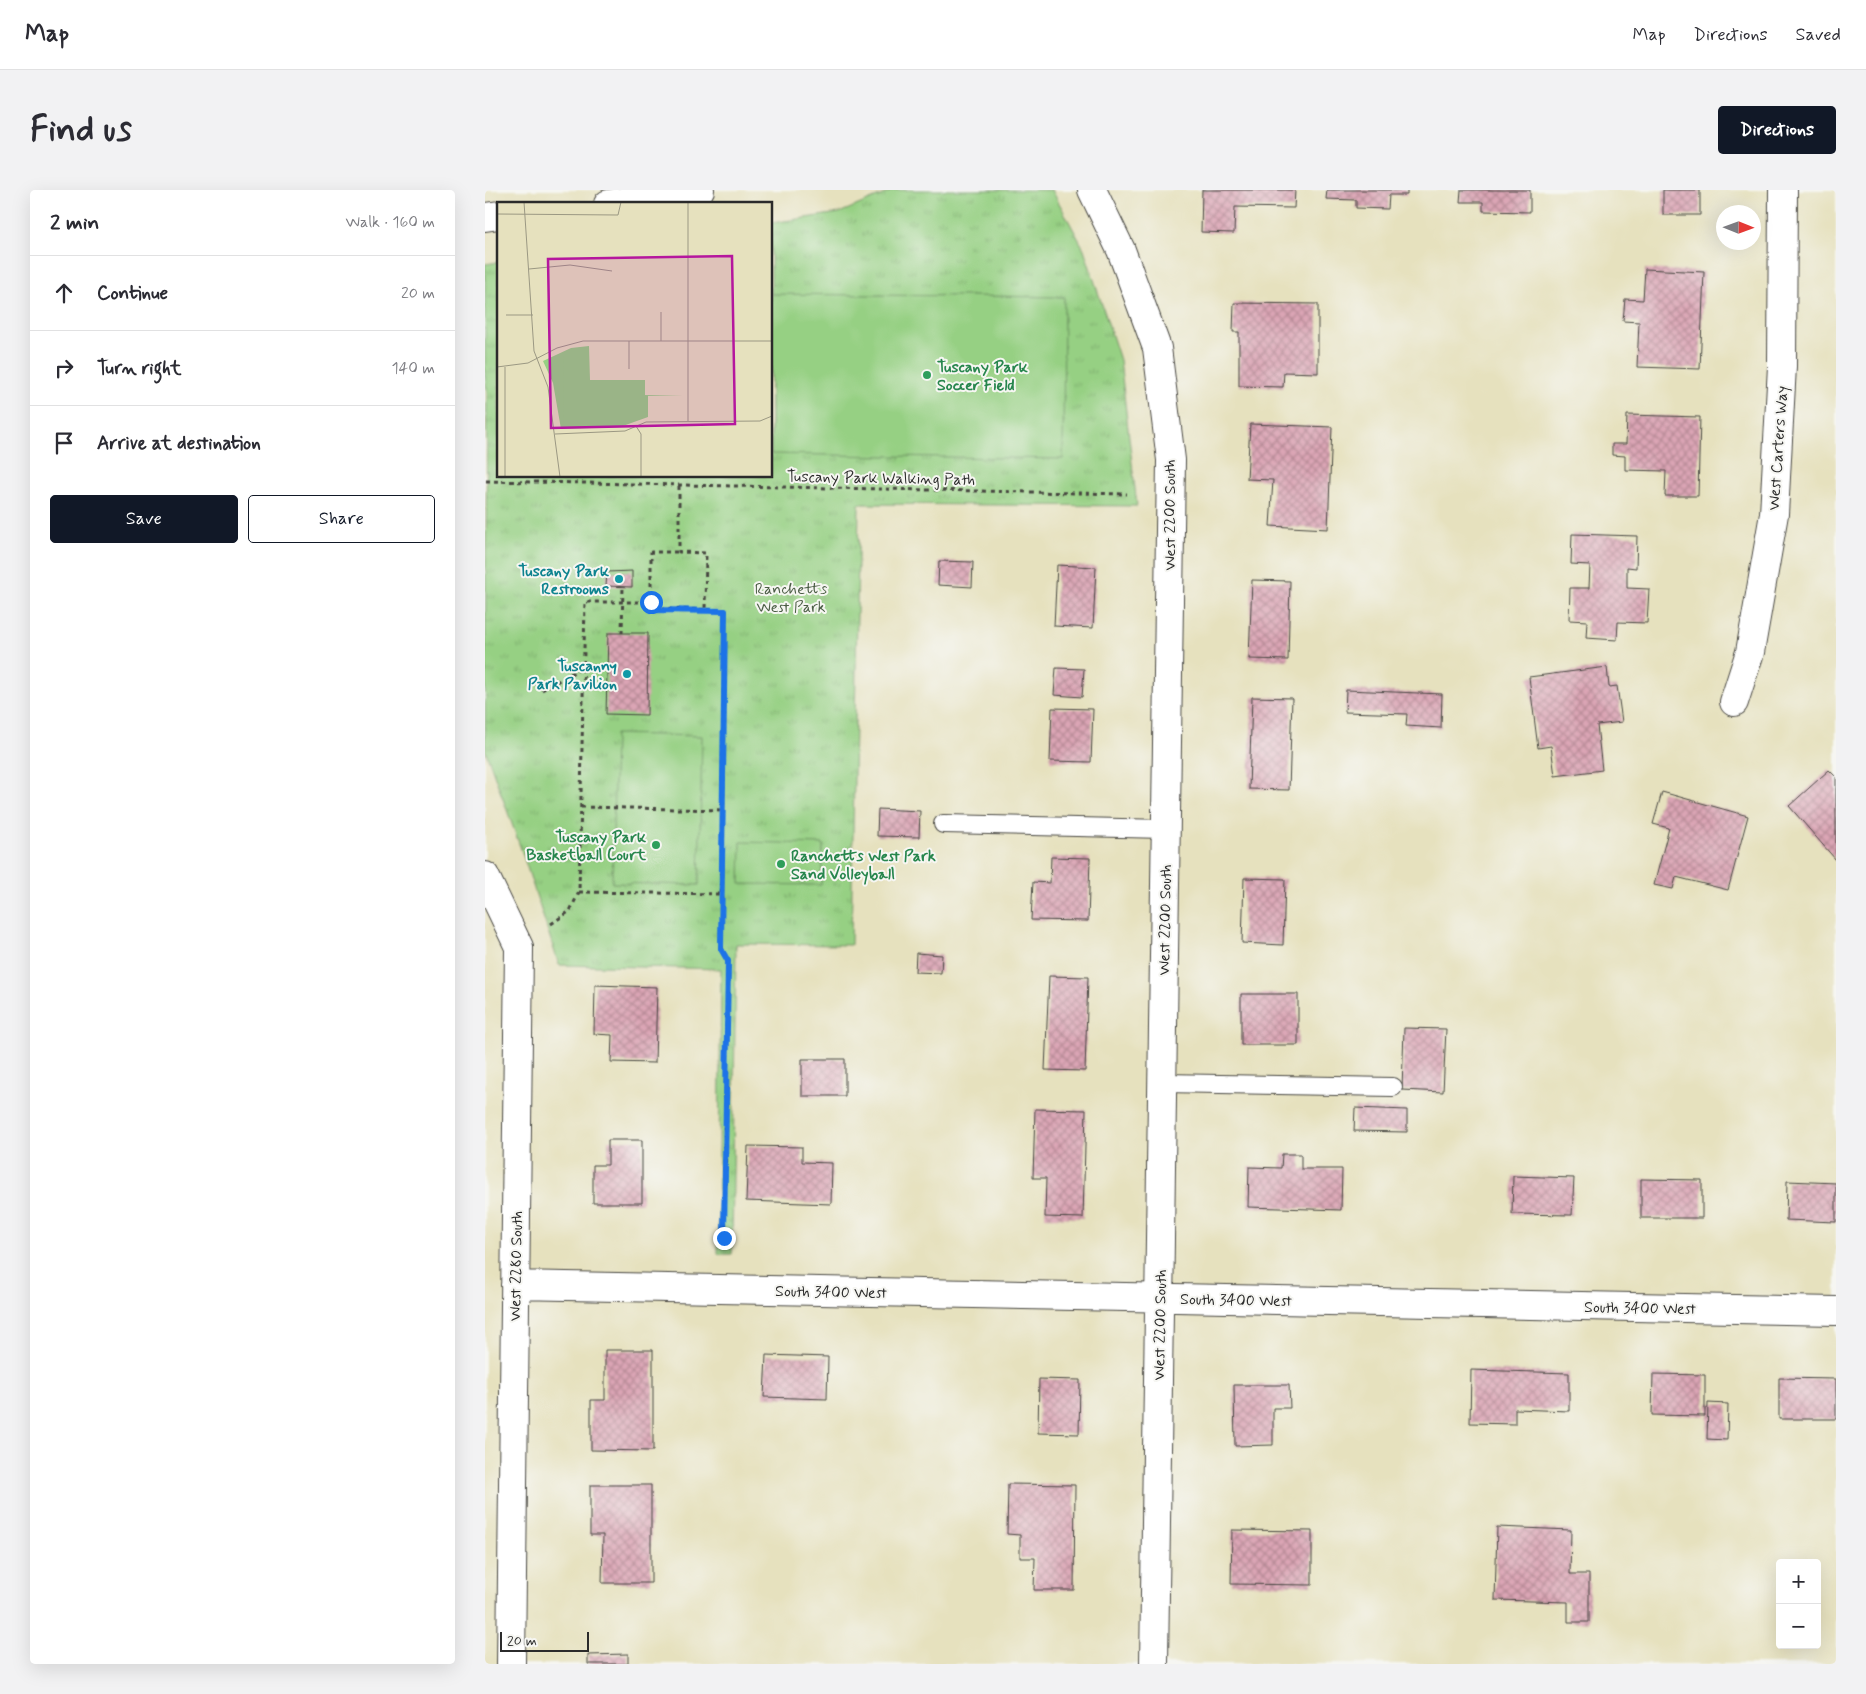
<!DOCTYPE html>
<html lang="en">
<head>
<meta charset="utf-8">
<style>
	body { margin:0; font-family:Mynerve,sans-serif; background:#f2f2f3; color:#2b2b33 }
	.controls { position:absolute; right:15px; bottom:15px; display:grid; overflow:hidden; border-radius:5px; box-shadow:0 5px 20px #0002 }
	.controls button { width:45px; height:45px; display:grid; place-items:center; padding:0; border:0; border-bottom:1px solid #e1e1e2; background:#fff; color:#2b2b33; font:25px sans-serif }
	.compass { position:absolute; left:1231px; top:15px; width:45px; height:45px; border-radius:50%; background:#fff; box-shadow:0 5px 20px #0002; rotate:91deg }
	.scale { position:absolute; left:15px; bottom:12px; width:89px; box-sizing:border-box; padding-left:5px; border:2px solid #2b2b2b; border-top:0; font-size:14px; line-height:18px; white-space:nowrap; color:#2b2b2b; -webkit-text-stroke:4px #f6f6f2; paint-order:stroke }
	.stop { position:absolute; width:15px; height:15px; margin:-11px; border:4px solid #1a73e8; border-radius:50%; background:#fff }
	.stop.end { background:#1a73e8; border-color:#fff; box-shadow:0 1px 5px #0008 }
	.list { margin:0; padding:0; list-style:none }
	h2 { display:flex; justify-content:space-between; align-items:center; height:65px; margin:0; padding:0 20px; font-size:21px }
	h2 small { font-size:16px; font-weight:400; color:#7c7c81 }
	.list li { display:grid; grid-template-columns:32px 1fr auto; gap:15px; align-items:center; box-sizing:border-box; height:75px; padding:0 20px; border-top:1px solid #e1e1e2 }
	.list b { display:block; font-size:19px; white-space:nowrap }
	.list em { font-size:16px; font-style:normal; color:#7c7c81 }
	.actions { display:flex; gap:10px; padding:15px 20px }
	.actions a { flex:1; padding:11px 0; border:1px solid #111827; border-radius:5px; text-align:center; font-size:18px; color:#111827 }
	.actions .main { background:#111827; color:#fff }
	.icon { flex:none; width:28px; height:28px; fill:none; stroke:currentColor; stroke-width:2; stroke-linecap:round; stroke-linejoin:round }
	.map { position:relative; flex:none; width:1351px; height:1474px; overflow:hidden; border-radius:5px }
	header { display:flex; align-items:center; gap:30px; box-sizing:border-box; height:70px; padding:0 25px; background:#fff; border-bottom:1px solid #e1e1e2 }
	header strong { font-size:24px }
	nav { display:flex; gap:28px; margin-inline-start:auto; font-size:18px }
	.intro { display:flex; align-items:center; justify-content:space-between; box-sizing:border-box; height:120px; padding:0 30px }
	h1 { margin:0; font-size:35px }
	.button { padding:12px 22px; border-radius:5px; background:#111827; color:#fff; font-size:18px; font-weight:700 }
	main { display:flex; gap:30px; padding:0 30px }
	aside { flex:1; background:#fff; border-radius:5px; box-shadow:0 5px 20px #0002 }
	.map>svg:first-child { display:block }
	.grass { fill:url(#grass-tufts); stroke:#607e57 }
	.pitch { fill:#96d083; stroke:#607e57 }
	.building { fill:url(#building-cross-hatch) }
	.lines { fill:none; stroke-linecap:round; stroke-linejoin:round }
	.service-casing { stroke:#474641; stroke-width:20 }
	.minor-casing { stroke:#474641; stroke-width:30 }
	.path { stroke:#474641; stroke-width:3; stroke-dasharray:4 4; stroke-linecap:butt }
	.service { stroke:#fff; stroke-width:18 }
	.minor { stroke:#fff; stroke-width:28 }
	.route { stroke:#1a73e8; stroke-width:6 }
	.leisure-dot { fill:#2e9e5b; stroke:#f6f6f2; stroke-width:2 }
	.culture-dot { fill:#0f9aa8; stroke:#f6f6f2; stroke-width:2 }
	.labels { text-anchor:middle; stroke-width:4; stroke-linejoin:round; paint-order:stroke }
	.leisure-label { font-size:16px; font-weight:bold; fill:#27864d; stroke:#f6f6f2; text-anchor:start }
	.street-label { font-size:16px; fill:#2b2b2b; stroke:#f6f6f2 }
	.culture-label { font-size:16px; font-weight:bold; fill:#0d838f; stroke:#f6f6f2; text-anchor:end }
	.park-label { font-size:16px; fill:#4b5d45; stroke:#f6f6f2 }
	.inset-road { fill:none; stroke:#9b9883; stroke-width:1 }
	.view { fill:#b5179e; fill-opacity:0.15; stroke:#b5179e; stroke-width:2.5 }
	.inset-edge { fill:none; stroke:#2b2b2b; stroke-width:2.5 }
</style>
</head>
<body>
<header>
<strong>Map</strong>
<nav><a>Map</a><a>Directions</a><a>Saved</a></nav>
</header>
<div class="intro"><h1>Find us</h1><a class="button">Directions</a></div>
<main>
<aside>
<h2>2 min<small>Walk · 160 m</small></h2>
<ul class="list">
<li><svg class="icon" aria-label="ahead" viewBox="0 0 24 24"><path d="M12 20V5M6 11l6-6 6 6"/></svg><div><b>Continue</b></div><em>20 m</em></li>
<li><svg class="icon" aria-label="right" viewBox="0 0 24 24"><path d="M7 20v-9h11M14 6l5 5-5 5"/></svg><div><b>Turn right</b></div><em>140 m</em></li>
<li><svg class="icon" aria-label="arrive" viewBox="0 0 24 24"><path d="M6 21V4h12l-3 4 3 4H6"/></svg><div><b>Arrive at destination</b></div></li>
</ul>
<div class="actions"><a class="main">Save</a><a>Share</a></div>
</aside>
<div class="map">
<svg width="1351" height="1474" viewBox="0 0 1351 1474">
	<defs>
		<pattern id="grass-tufts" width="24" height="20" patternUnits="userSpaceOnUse" patternTransform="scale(1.25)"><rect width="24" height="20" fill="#96d083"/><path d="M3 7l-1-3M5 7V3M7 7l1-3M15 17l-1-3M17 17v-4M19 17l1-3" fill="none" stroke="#81b371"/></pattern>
		<pattern id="building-cross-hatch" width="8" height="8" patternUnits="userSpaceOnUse" patternTransform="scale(1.25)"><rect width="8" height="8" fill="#dba5b5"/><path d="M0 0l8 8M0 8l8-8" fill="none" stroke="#b28793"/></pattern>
	</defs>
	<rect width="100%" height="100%" fill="#f6f6f2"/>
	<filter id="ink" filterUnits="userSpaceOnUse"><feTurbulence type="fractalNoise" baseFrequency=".02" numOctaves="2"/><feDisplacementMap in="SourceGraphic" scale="10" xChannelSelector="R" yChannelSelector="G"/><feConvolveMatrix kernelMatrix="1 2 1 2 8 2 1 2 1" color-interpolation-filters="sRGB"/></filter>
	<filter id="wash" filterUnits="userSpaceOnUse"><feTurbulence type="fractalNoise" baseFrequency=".0096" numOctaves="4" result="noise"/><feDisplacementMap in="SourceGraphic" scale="20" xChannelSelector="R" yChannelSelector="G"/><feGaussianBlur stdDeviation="1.12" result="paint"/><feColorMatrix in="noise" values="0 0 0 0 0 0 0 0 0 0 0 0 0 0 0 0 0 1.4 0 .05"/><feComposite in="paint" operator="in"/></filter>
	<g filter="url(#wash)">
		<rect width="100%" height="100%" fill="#e6e1be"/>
		<path class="grass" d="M409,0h158l32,59 36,111 17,146 -278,-2 -8,441 -115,-1 -4,310h-14l3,-285 -162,-4 -38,-116 -36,-100 2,-359 -2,-15v-111l14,-2v214h272v-253l68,-10z"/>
		<path class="pitch" d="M286,104l293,3 -1,162 -292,-5z
			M130,544l87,2 -3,149 -87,-2z
			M256,652l82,2 -2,41 -81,-1z"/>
		<g id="blocks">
			<path class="building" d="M717,0h93l-1,18 -59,-1 -1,26 -33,-1z
				M842,0h80v5h-18l-1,14 -32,-1v-8l-30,-1z
				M976,0h69v22l-47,-1v-9h-23z
				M1178,0h37v25h-37z
				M1160,79l59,3 -4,97 -63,-2 2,-45 -16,-1 2,-22 18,1z
				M749,113l84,1v69l-34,-1 -1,15 -44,-1v-54h-6z
				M1142,225l73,2 -2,79h-33l1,-25 -41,-1v-14l-13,-1v-11h14z
				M765,234l82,3 -4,102 -58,-3 3,-46 -26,-1z
				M1087,344l65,2 -1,32 -9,-1v21l22,1 -2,34 -29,-1 -1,18 -31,-2 1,-17 -18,-1 1,-32h19l1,-23 -19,-1z
				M454,371l34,1 -1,25 -34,-2z
				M572,375l39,2 -3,61 -39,-2z
				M147,381v16l-26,-1 1,-14z
				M767,390l38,1 -2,79 -39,-1z
				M123,443h40l-1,82 -41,-1z
				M1122,477l2,20 8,-1 5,36 -25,3 5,45 -47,6 -4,-30 -13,2 -9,-71z
				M571,478l28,1 -2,28 -28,-2z
				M861,500l96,4 -1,34 -35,-2 1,-12 -62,-2z
				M767,507l40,1 -3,92 -40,-1z
				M567,518l41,1 -2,53 -41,-1z
				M1344,580l7,7v83l-47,-54z
				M1177,602l86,24 -20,74 -52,-13 -3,12 -19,-4 15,-57 -16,-4z
				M393,619l42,2 -1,26 -42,-1z
				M566,667l39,1 -2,63 -57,-1 2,-38 17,1z
				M759,688l41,1 -2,66 -41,-2z
				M431,763l26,2 -1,18 -26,-1z
				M564,786l39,1 -3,94 -40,-1z
				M110,795l62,2 -2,76 -44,-1 1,-27 -18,-1z
				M756,804h57v51h-57z
				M919,838l42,1 -3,63 -41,-2z
				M317,869h43v37h-43z
				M870,918l52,2v22l-53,-1z
				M550,919l51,1 -3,108 -38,-1 1,-39h-13z
				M123,950h34v63h-49v-38h15z
				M263,956l54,1v15l30,1 -1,41 -85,-3z
				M797,964h19v15h41l-1,41 -93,-3 1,-40 32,1z
				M1028,986l61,2 -2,37 -60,-1z
				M1156,989l61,1v38h-61z
				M1302,991l49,2v39l-50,-2z
				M120,1160h48v101l-62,-1v-50h14z
				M281,1165l62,2 -1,42 -63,-2z
				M986,1180l98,3v38l-54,-2v15l-45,-1z
				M1168,1184l52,1v41l-53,-1z
				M1294,1188l57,1v40h-57z
				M554,1189l41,1 -1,54 -41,-1z
				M749,1195h55l1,23h-17v37l-38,1z
				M1223,1213l20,1 -1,36 -20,-1z
				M523,1294l67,1 -1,105h-40l1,-32h-15v-23l-13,-1z
				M105,1295h61v98h-49l1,-48h-13z
				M1012,1337l74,3 -1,44h19v48h-21v-20l-73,-2z
				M747,1340l80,1v54l-81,-1z
				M143,1464v10h-40v-9z"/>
		</g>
	</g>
	<g filter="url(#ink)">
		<use href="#blocks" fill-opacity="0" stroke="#474641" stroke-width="1"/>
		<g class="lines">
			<defs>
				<path id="service" d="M458,634l223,5
					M677,893l231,4"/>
				<path id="minor" d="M607,0l29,60 36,98 14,112 -17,1204
					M123,14l92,-14
					M0,27l14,-2
					M1249,512l16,-50 24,-138 8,-148 1,-176
					M0,686l34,71 -8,717
					M30,1095l1321,26"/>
			</defs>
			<use href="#service" class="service-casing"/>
			<use href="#minor" class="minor-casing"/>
			<path class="path" d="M1,291l641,13
				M194,296v66l27,1 -1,57 20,1 -4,338 7,12 -4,277
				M166,412v-50h28
				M137,443l1,-47
				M57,500l41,-23
				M96,617l142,3
				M94,702l143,2
				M66,734l19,-13 9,-19 6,-290h66v7l54,1"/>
			<use href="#service" class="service"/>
			<use href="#minor" class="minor"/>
		</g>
	</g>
	<g class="lines" filter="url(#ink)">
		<path class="route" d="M166,412v8l74,1 -4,338 7,12 -4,277"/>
	</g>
	<g class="leisure-dot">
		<circle cx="442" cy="185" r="5"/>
		<circle cx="171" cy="655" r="5"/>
		<circle cx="296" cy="674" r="5"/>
	</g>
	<g class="culture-dot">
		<circle cx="134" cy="389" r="5"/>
		<circle cx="142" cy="484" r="5"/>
	</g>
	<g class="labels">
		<g class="leisure-label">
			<text x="452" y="182">Tuscany Park<tspan x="452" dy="18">Soccer Field</tspan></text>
			<text x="161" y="652" text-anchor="end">Tuscany Park<tspan x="161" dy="18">Basketball Court</tspan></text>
			<text x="306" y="671">Ranchetts West Park<tspan x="306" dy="18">Sand Volleyball</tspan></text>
		</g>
		<g class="street-label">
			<text transform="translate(1292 258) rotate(-86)" y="6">West Carters Way</text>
			<text transform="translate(396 287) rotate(1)" y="6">Tuscany Park Walking Path</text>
			<text transform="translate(684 325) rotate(-90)" y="6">West 2200 South</text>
			<text transform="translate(679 730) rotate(-89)" y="6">West 2200 South</text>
			<text transform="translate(30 1076) rotate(-89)" y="6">West 2280 South</text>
			<text transform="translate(346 1101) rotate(1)" y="6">South 3400 West</text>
			<text transform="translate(751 1109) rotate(1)" y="6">South 3400 West</text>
			<text transform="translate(1155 1117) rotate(1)" y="6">South 3400 West</text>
			<text transform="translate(674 1135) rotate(-89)" y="6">West 2200 South</text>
		</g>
		<g class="culture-label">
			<text x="124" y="386">Tuscany Park<tspan x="124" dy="18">Restrooms</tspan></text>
			<text x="132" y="481">Tuscanny<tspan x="132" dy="18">Park Pavilion</tspan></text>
		</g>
		<g class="park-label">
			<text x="306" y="404">Ranchetts<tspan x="306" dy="18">West Park</tspan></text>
		</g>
	</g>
	<g transform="translate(12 12)">
		<rect width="275" height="275" fill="#e6e1be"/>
		<path d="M92,144l1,34h55v15l38,1h-35v21l-28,10 -59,2 -8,-46 -10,-22 28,-13z" fill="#96d083"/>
		<path d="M66,153h20v68h-19zM122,197h18v11h-18z" fill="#96d083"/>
		<path class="inset-road" d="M27,0l10,149 14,36 12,90M0,12l121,1 3,-13M32,67l41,-4 42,6M164,110v29M275,111v85M9,113h27M0,165l31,-4 29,-15 26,-7h189M132,167v-28M191,219v-219M139,224l5,8v43M58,232l70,-3 21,-9 114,-1 12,-5M8,275v-110"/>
		<path class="view" d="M235,54l3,168 -184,4 -3,-169z"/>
		<rect width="275" height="275" class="inset-edge"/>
	</g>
</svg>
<div class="controls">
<button>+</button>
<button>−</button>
</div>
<svg class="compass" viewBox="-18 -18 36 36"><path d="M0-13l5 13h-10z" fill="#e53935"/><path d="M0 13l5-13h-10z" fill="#7c7c81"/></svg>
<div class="scale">20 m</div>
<div class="stop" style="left:166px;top:412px"></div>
<div class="stop end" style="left:239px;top:1048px"></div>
</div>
</main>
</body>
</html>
